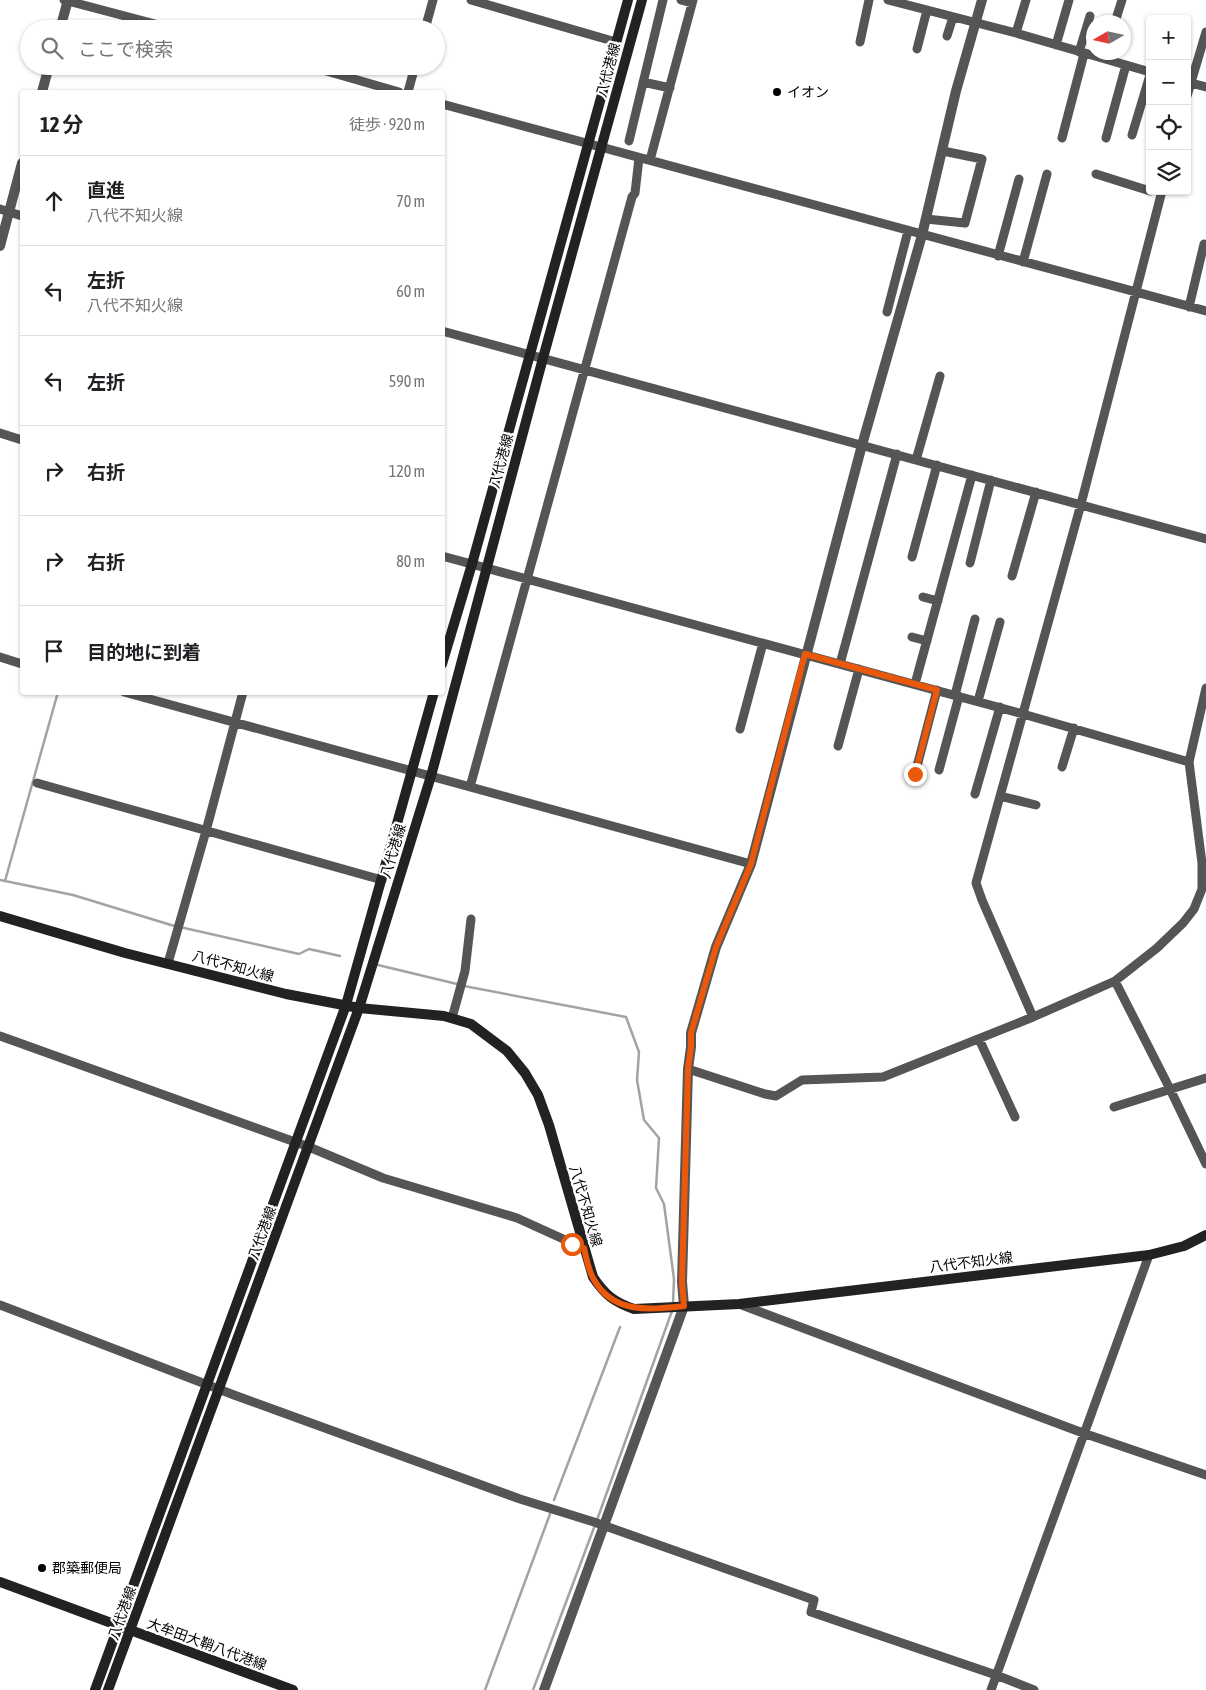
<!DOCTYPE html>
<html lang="ja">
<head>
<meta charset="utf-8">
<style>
	body { margin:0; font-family:"Asap Condensed","Noto Sans JP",sans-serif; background:#f2f2f2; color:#202124 }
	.controls { position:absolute; right:15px; top:15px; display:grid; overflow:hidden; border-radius:5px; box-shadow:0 1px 4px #0004 }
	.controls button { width:45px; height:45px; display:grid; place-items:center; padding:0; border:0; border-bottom:1px solid #e0e0e0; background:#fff; color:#202124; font:25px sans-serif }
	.compass { position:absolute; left:1086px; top:15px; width:45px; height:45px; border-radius:50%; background:#fff; box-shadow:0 1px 4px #0004; rotate:261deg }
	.stop { position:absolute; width:15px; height:15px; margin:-11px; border:4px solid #ea580c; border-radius:50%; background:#fff }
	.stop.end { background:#ea580c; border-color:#fff; box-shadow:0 1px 5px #0008 }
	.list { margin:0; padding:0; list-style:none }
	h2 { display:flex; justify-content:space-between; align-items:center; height:65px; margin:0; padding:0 20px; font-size:21px }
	h2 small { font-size:16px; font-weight:400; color:#757577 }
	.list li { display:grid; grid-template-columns:32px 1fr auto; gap:15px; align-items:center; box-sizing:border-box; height:90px; padding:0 20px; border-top:1px solid #e0e0e0 }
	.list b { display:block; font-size:19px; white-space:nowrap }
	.list p { margin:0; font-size:16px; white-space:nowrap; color:#757577 }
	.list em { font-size:16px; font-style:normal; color:#757577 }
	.icon { flex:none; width:28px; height:28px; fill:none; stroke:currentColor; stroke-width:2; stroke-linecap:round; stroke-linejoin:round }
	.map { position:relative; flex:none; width:1206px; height:1690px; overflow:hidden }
	.search { position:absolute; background:#fff; box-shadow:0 1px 4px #0004; left:20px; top:20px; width:425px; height:55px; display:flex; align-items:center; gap:12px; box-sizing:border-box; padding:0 18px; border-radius:28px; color:#757577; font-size:19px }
	.panel { position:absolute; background:#fff; box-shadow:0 1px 4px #0004; left:20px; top:90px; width:425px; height:605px; border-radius:5px }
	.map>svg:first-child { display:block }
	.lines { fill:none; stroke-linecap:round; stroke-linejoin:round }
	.stream { stroke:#a3a3a3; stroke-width:2.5 }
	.minor { stroke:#555; stroke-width:9 }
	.tertiary { stroke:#555; stroke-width:10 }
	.secondary { stroke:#222; stroke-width:10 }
	.route { stroke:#ea580c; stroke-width:6 }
	.poi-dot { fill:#000; stroke:#fff; stroke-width:2 }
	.labels { text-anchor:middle; stroke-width:4.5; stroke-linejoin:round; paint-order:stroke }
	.street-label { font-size:14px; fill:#000; stroke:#fff }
	.poi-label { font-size:14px; fill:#000; stroke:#fff; text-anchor:start }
</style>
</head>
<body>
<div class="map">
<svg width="1206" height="1690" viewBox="0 0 1206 1690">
	<rect width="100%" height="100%" fill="#fff"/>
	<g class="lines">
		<path class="stream" d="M0,880l73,15 98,30 128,29 10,-5 31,7
			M5,881l53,-189
			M378,965l79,19
			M464,986l162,31 13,35 -2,28 7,40 15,18 -3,50 8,16 10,75 -1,25
			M554,1500l66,-173
			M597,1520l75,-209
			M485,1690l65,-176
			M533,1690l62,-165"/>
		<path class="minor" d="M64,0l110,29
			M471,0l145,42
			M681,0l11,3
			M888,0l128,33 134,39
			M1115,22l7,-22
			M425,29l8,-29
			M1016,33l10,-33
			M947,36l6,-19
			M860,42l9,-42
			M1056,45l13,-45
			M917,49l10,-39
			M1079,52l11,-36
			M309,66l90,26
			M643,82l27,6
			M1187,82l19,5
			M408,92l7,-26
			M1187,96l19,-64
			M442,104l764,207
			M1132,135l18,-60
			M1062,138l22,-84
			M1106,138l20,-73
			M629,141l34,-141
			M650,160l43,-160
			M1096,174l54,17
			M0,209l22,7
			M926,219l39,4 17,-64 -39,-8
			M998,256l21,-77
			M1023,262l24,-88
			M1189,307l15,-63
			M887,312l21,-81
			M442,331l764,208
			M0,433l22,7
			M916,460l24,-84
			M442,556l581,158 166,48
			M912,557l25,-92
			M970,563l21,-83
			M1012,576l24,-84
			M923,597l15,4
			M912,637l15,4
			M0,657l22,7
			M840,664l57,-210
			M915,684l57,-209
			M124,692l627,172
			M955,695l20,-76
			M978,701l22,-79
			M740,729l23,-86
			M838,746l21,-77
			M1062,767l12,-39
			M939,770l20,-74
			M915,774l22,-84
			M37,783l345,97
			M470,787l162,-590 3,-4 4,-35
			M975,794l25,-87
			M1000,796l36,9
			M168,963l38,-132 37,-139
			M1115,981l55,108 36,75
			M1033,1017l-51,-117 -6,-17 105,-379 81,-313
			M452,1018l13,-47 6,-52
			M0,1036l309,111 74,31 134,40 66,30
			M979,1039l36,78
			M688,1069l77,25 11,2 26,-16 81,-3 150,-60 82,-36 42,-33 26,-25 11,-14 8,-20v-26l-13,-101 17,-74
			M1114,1107l92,-29
			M739,1304l344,129 123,42
			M0,1305l234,90 286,104 74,23 220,78 -3,12 185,63 38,15
			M991,1690l158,-435"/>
		<path class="tertiary" d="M60,29l8,-29
			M42,92l7,-26
			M0,246l22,-83
			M544,1690l140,-384 -2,-24 6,-213 3,-22v-14l25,-86 35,-83 111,-419 60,-210 34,-144 26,-91"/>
		<path class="secondary" d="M442,664l30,-100 156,-564
			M0,916l125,37 161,41 73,14 85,8 27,8 36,27 18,22 13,22 11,30 44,152c12,18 21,25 41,32l105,-5 410,-49 35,-9 22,-11
			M0,1582l293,108
			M95,1690l251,-685 88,-313
			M108,1690l251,-682 72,-232 112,-418 99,-358"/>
	</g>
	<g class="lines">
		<path class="route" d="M572,1244l12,4c2,9 4,21 9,30 19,36 56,32 91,28l-2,-24 6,-213 3,-22v-14l25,-86 35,-83 54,-210 132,36 -22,84"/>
	</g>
	<g class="poi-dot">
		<circle cx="777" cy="92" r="5"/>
		<circle cx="42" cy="1568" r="5"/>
	</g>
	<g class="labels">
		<g class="street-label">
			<text transform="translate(608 70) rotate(-75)" y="5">八代港線</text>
			<text transform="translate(501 461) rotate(-75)" y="5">八代港線</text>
			<text transform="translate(393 851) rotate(-73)" y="5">八代港線</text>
			<text transform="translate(233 966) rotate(15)" y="5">八代不知火線</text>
			<text transform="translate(586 1206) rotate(74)" y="5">八代不知火線</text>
			<text transform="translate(262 1233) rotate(-70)" y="5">八代港線</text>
			<text transform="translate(971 1262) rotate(-7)" y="5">八代不知火線</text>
			<text transform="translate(122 1613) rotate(-70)" y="5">八代港線</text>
			<text transform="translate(207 1644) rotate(20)" y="5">大牟田大鞘八代港線</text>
		</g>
		<g class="poi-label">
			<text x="787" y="97">イオン</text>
			<text x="52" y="1573">郡築郵便局</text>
		</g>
	</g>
</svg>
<div class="controls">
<button>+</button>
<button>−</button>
<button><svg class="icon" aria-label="locate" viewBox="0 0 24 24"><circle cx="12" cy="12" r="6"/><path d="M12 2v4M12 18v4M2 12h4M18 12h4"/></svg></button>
<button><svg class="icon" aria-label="layers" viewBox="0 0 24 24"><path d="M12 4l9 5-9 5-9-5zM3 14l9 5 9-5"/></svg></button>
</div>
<svg class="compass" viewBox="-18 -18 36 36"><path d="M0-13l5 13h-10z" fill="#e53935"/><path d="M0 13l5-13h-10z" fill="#757577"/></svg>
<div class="stop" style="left:572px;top:1244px"></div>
<div class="stop end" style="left:915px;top:774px"></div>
<div class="search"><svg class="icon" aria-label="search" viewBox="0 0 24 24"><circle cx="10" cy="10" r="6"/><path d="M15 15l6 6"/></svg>ここで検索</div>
<section class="panel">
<h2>12 分<small>徒歩 · 920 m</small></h2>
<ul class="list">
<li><svg class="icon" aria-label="ahead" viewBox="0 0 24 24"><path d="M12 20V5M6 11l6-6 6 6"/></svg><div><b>直進</b><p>八代不知火線</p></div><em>70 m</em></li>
<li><svg class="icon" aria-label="left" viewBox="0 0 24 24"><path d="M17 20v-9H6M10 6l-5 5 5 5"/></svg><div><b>左折</b><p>八代不知火線</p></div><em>60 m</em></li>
<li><svg class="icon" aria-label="left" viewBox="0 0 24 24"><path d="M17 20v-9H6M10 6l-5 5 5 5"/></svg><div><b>左折</b></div><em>590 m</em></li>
<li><svg class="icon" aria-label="right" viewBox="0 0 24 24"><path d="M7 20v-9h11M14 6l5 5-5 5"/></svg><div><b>右折</b></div><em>120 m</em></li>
<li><svg class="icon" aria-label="right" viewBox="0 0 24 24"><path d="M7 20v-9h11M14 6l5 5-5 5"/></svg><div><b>右折</b></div><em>80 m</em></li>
<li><svg class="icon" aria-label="arrive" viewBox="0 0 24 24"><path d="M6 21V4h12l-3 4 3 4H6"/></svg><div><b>目的地に到着</b></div></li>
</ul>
</section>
</div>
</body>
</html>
